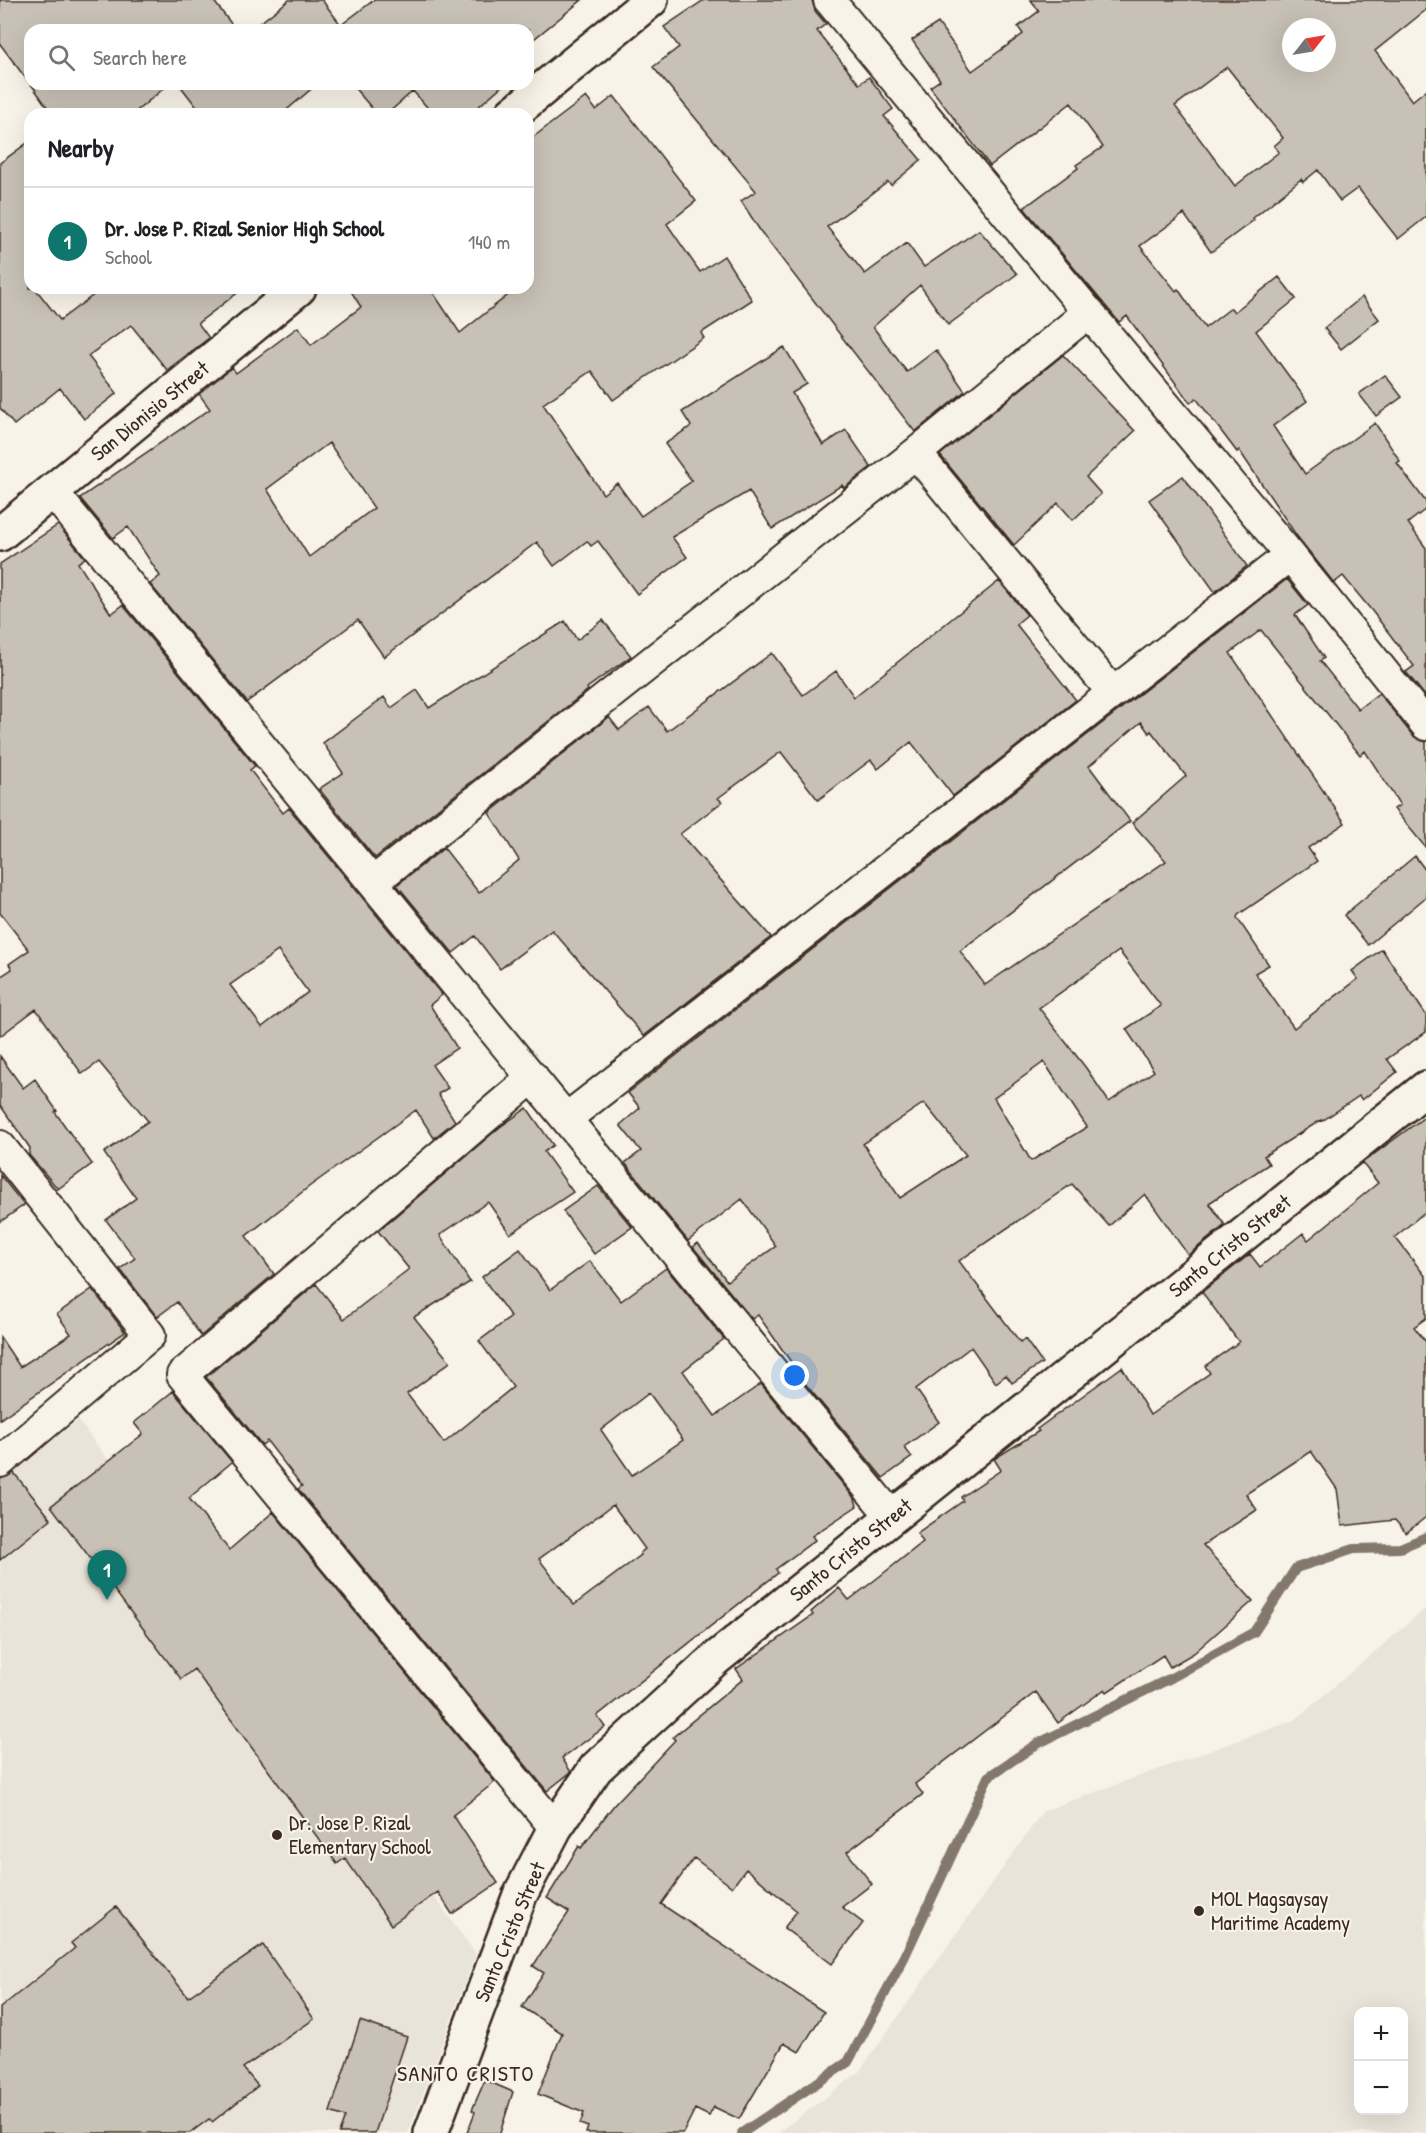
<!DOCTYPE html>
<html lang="en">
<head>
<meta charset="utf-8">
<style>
	body { margin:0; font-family:"Patrick Hand",sans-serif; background:#f6f6f6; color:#202124 }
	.controls { position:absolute; right:18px; bottom:18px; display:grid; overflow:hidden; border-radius:12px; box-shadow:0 6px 24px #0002 }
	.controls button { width:54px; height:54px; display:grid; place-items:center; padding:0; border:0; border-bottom:2px solid #e0e0e0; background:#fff; color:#202124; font:30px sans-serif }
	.compass { position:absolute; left:1282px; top:18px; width:54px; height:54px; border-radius:50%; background:#fff; box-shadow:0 6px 24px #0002; rotate:59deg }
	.you { position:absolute; left:795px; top:1376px; width:21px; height:21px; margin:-15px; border:4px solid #fff; border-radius:50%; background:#1a73e8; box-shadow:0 0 0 9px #1a73e833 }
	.badge { display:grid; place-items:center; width:39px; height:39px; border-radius:50%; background:#0f766e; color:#fff; font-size:20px; font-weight:700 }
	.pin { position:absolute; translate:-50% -50px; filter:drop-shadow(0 2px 3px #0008) }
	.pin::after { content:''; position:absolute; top:32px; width:21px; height:18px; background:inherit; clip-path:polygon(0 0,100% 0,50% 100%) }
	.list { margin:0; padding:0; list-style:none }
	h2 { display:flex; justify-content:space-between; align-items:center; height:78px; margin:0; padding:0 24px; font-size:26px }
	h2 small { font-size:20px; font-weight:400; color:#757577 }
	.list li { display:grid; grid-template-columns:39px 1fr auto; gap:18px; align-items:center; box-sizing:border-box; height:108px; padding:0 24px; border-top:2px solid #e0e0e0 }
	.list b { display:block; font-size:22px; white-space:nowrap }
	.list p { margin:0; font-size:20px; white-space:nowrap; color:#757577 }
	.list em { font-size:20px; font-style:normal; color:#757577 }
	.icon { flex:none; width:33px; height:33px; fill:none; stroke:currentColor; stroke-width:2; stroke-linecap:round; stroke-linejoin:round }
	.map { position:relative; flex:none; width:1426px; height:2133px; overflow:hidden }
	.search { position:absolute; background:#fff; box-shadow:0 6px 24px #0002; left:24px; top:24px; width:510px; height:66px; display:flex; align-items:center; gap:15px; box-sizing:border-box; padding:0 21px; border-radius:18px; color:#757577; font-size:22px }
	.panel { position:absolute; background:#fff; box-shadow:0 6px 24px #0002; left:24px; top:108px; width:510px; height:186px; border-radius:18px }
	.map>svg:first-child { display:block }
	.built { fill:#e9e4d9; fill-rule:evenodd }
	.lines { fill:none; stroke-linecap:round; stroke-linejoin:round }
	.stream { stroke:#84786c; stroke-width:10 }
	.building { fill:#c8c1b6; stroke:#3b2a1e; stroke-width:1.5; fill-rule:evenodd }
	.minor-casing { stroke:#3b2a1e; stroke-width:34 }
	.tertiary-casing { stroke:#3b2a1e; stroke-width:38 }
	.minor { stroke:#f7f3e8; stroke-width:30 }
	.tertiary { stroke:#f7f3e8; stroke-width:33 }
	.poi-dot { fill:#3b2a1e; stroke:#f7f3e8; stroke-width:2 }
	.labels { text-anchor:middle; stroke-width:4.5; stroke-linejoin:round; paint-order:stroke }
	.street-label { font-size:21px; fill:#3b2a1e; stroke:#f7f3e8 }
	.poi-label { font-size:21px; fill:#3b2a1e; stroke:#f7f3e8; text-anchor:start }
	.neighbourhood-label { font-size:22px; letter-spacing:1.5px; fill:#3b2a1e; stroke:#f7f3e8 }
</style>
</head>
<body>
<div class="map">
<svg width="1426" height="2133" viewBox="0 0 1426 2133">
	<rect width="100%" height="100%" fill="#f7f3e8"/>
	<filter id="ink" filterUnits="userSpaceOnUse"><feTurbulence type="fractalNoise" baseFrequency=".0167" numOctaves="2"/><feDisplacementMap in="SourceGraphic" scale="12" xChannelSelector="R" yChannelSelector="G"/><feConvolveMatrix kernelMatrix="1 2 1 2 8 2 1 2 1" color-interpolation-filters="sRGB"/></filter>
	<g filter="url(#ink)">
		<path class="built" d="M78,1420l225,296 173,238 -68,179h-408v-649z
			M1426,1608v525h-648l81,-61 184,-261 252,-91zM1358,2012h46v98h-46z"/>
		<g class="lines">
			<path class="stream" d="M742,2133l106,-71 56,-104 84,-181 49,-33 134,-66 83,-46 42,-64 58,-19 46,-1 26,-11"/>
		</g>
		<path class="building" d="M0,0h213l23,30h-206v54l-30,-40z
			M289,0h33l19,25 33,-25h208l-52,42 -2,-12h-277z
			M704,0h108l3,11 11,13 -9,7 42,53 10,-7 24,32 -9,7 37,44 -30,25 -3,-3 -61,45 38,47 42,-31 17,24 55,-37 38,44 -69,51 -28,-40 -47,42 34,45 29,-22 29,41 -50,41 -154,-200 -20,-31 15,-10 -103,-124 26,-20 -15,-20z
			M1031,0h395v10l-51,41 37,50 14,-11v127l-28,22 -40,-51 -18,13 -22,-31 -15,12 -2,-3 -48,39 1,2 -43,32 -27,-38 -44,32 36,45 2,-2 27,39 26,-20 3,4 45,-35 17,22 -40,32 51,70 -34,25 32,48 70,-51 25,38 -3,2 29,39v7l-18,14 18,25v149l-20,-25 8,-6 -42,-55 -29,-35 -9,7 -38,-48 -57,-85 -2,2 -41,-54 -6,5 -63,-87 -8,6 -95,-114 54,-40 -2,-3 27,-18 -32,-44 -81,63 -60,-79 10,-7 -28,-40 26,-17 34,48 51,-37 -5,-7 21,-16zM1291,27h36v36h-36zM1227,67l56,71 -9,8 5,6 -44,34 -60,-80z
			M31,84h138l-36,30h-81z
			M179,84h138l-35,30h-80z
			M351,84h153l-34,30h-37l-20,-23 -26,23h-10z
			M614,96l82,105 -29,23 33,48 24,-16 28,44 -51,33 3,5 -91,62 -21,-29 -49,33 60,90 14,-11 24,33 51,-35 -27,-37 26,-18 -9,-14 102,-65 23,37 -15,9 31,52 23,-15 25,37 -27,21 -2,-3 -70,44 -23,-38 -77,46 15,20 -50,37 -39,-53 -7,5 -4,-5 -33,25 -17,-24 -153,115 -26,-37 -111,82 -97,-118 10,-8 -32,-49 -15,11 -33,-40 130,-89 -11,-15 33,-27 4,6 62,-46 13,18 50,-38 -12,-19h81l30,45 57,-45h11v-147l58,-44 10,13zM329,443l45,65 -65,49 -42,-68z
			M30,141v147h5l25,32 43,-32h141l-46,35 11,15 -42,32 -36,-45 -43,31 29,37 -33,26 -24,-31 -46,37 -14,-17v-245z
			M1362,297l17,22 -38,30 -17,-21z
			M1063,355l72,76 -49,46 15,17 -28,26 -15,-17 -44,42 -74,-90z
			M1385,375l17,22 -26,19 -17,-22z
			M1183,476l64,90 -32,26 -66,-92z
			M58,525l27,33 -7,5 33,51 12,-9 132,161 -5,4 33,43 6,-5 153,187 -12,10 27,43 -25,17 16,23 -10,6 17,27 -21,17 -18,-28 -106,76 -64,50 28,38 -73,62 -24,-34 -20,15 -37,-48 15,-11 -29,-38 30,-22 -32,-45 44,-32 -49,-59 -17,12 -46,-65 -36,27v-59l12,-8 -3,-5 20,-14 -29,-37v-349zM278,951l30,41 -46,35 -32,-42z
			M1287,579l21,26 -13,10 29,43 -4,3 38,48 21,-16 34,43 13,6v106l-32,-39 6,-4 -35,-54 -5,4 -99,-125 -31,23 115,170 -37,25 9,13 -79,54 -1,3 32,47 -14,8 39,55 64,-49 -6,-8 30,-22 44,66v17l-39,27 10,13 -35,28 -3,-4 -37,25 -1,-1 -57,36 5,8 -60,39 16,22 -37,30 -43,-61 -36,32 -37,-42 -113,77 61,81 5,-3 17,24 -30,20 -6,-8 -10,8 -25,-36 -55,42 23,33 -35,25 8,10 -29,21 -94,-114 2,-2 -33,-47 -6,4 -59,-72 5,-4 29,38 49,-35 -34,-47 -54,42 -63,-78 16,-12 -21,-26 20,-17 -12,-15zM1141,722l8,11 2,-2 35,45 -54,47 34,38 -181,124 -25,-34 170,-130 -41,-55zM1119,951l42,55 -35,23 28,42 -45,31 -23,-34 -47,-60zM1044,1062l43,65 -56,34 -37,-63zM924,1103l42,52 -66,43 -37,-54z
			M999,581l28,34 -11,9 60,76 -123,96 -42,-54 -33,27 -7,-9 -53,40 -37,-48 -63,46 4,4 -42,32 91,103 -127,99 -92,-106 -52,39 -25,-33 -22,17 -56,-68 47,-37 35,45 40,-33 -30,-47 120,-96 10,13 30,-23 18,24 105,-78 31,42 33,-24 18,26z
			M603,620l28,36 -44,32 1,2 -213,168 -56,-69 24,-16 -20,-30 61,-46 7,11 26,-18 12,18 136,-87 12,19z
			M1415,856l11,15v26l-58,48 -24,-30z
			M0,1056l23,32 12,-9 22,32 -2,1 37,52 -34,25 -29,-34 1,-7 -30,-43z
			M527,1108l26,37 -9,7 29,40 -63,42 -22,-32 -48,33 30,47 -56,35 36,45 -43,32 37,49 69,-56 -34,-46 32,-24 -29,-40 38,-28 30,41 40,-29 31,40 45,-33 58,71 -41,32 32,45 46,-32 94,115 2,7 -45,30 3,4 -39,29 2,4 -181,143 8,11 -43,31 9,14 -24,19 -249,-302 4,-3 -35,-45 -5,4 -56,-68 110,-93 28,35 65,-50 -31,-38 122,-104zM649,1393l34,47 -51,35 -31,-45zM613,1505l32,44 -5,4 1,2 -67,50 -35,-46z
			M1426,1116v95l-31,26 31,40v41l-12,9 12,15v175l-20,16 -11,-13 -53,6 -5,-37 -26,-38 -65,43 11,16 -54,35 50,56 -59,52 -24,14 -7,-12 -56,37 -2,-3 -47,34 -22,-31 -121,92 8,10 -76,58 25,32 -30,23 21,16 -31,41 -48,-36 13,-17 -51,-42 -14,18 -38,-29 -33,46 163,108 -25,40 -15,-9 -45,76 -25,-12 -5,9 -14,-7 -12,24h-97l2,-6 -8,-3 4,-11 -46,-19 24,-61 -40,-26 22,-34 -11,-7 36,-54 -22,-14 32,-52 2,2 33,-43 61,-65 -2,-3 70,-58 -7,-10 77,-54 -2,-3 28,-24 10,12 31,-24 43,-34 -6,-9 46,-32 -2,-4 40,-27 -7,-11 45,-28 -2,-2 85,-62 28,48 60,-42 -5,-7 34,-24 -37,-50 48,-38 10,13 43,-34 5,7 70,-57 -16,-20z
			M0,1175l24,30 -24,17z
			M598,1186l34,41 -38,27 -31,-43z
			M92,1289l33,43 -125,87v-82l20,30 51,-33 -14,-20z
			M173,1391l59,71 -43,36 40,52 44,-38 222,270 -42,33 45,68 -46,31 -14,-22 -47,33 -46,-67 -8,6 -143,-195 -13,10 -130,-173 92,-72 -9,-11z
			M14,1473l37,46 -51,41v-81z
			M116,1907l72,90 75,-52 51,74 -71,49 15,18 -46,36 -3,-3 -19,14h-190v-125l75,-60 -4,-5z
			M360,2021l47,16 -32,96h-36l6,-16 -15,-5z
			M485,2080l28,12 -13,41h-33l8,-21 -3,-2z"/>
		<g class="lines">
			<defs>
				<path id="minor" d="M829,0l461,555 136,170
					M916,453l197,240
					M52,491l840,1026
					M373,882l543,-429 173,-141
					M533,1077l-351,298 373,453
					M567,1118l723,-563
					M0,1146l150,189 -150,127"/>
				<path id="tertiary" d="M512,114l139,-114
					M0,534l299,-246
					M431,2133l89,-238 35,-67 41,-60 118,-108 712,-572"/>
			</defs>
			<use href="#minor" class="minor-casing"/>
			<use href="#tertiary" class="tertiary-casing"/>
			<use href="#minor" class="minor"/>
			<use href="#tertiary" class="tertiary"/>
		</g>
	</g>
	<g class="poi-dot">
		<circle cx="277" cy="1835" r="6"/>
		<circle cx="1199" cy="1911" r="6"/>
	</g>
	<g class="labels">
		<g class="street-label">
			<text transform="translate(150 411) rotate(-39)" y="7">San Dionisio Street</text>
			<text transform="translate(1230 1246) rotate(-39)" y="7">Santo Cristo Street</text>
			<text transform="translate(851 1550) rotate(-39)" y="7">Santo Cristo Street</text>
			<text transform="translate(510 1932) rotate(-67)" y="7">Santo Cristo Street</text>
		</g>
		<g class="poi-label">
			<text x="289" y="1830">Dr. Jose P. Rizal<tspan x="289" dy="24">Elementary School</tspan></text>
			<text x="1211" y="1906">MOL Magsaysay<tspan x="1211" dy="24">Maritime Academy</tspan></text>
		</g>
		<g class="neighbourhood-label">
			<text x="466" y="2081">SANTO CRISTO</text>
		</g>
	</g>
</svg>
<div class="controls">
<button>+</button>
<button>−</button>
</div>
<svg class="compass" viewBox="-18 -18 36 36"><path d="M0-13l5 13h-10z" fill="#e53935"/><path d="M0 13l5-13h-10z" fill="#757577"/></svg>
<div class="you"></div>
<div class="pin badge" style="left:107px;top:1600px">1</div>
<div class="search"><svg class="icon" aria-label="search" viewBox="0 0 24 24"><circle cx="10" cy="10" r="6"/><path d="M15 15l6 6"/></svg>Search here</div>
<section class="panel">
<h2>Nearby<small></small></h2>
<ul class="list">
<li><span class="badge">1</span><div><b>Dr. Jose P. Rizal Senior High School</b><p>School</p></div><em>140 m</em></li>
</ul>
</section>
</div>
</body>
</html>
